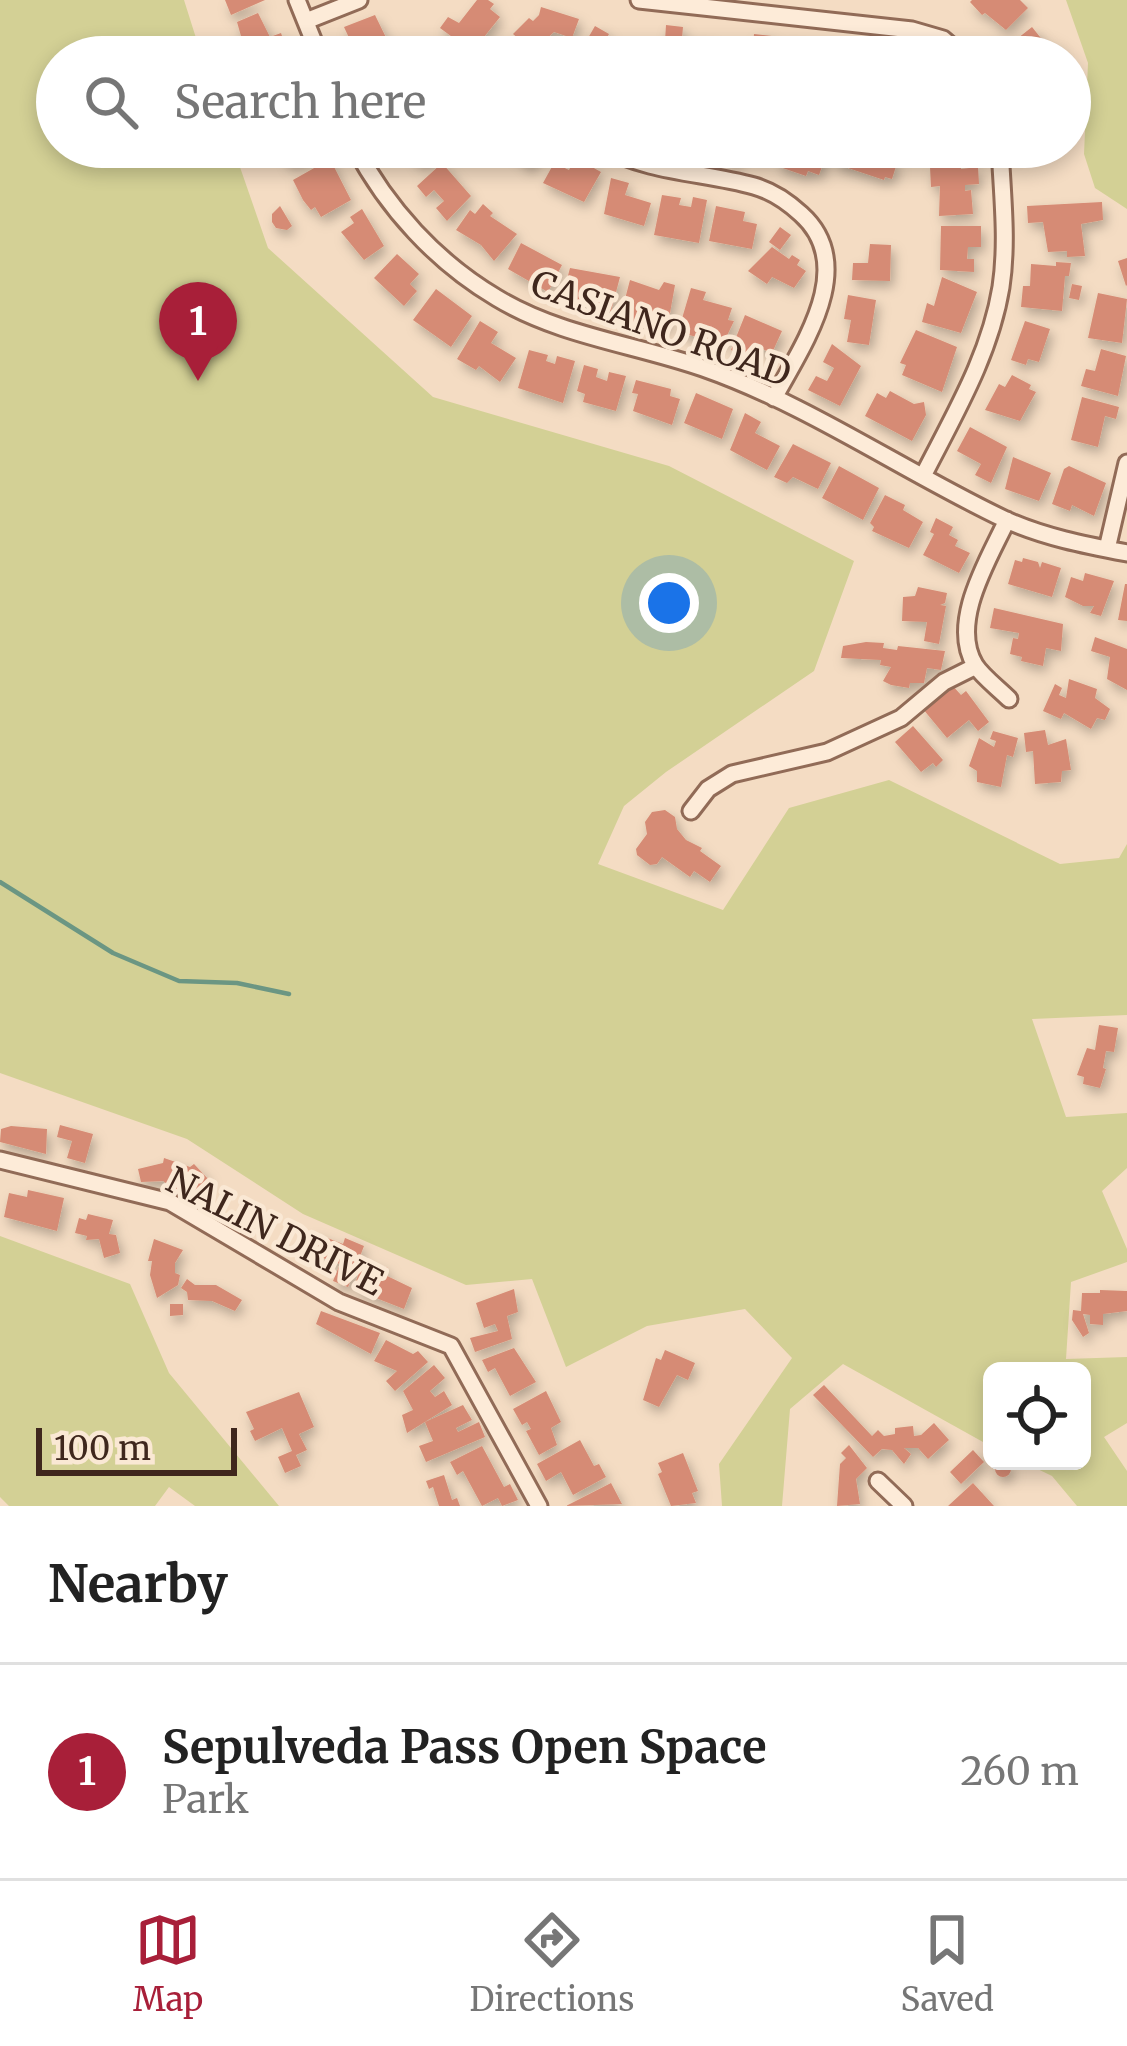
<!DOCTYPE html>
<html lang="en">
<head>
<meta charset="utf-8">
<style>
	body { margin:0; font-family:Merriweather,serif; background:#f6f6f6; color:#222 }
	.controls { position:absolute; right:36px; bottom:36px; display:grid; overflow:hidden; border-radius:18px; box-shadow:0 6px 18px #0003 }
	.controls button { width:108px; height:108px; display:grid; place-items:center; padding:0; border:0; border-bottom:3px solid #e0e0e0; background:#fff; color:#222; font:60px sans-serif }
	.scale { position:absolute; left:36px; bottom:30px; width:201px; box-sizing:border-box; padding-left:12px; border:6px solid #3f271d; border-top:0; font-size:33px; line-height:42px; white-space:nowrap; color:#3f271d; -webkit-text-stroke:9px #fae8d4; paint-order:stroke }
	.you { position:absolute; left:669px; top:603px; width:42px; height:42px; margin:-30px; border:9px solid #fff; border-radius:50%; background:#1a73e8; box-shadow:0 0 0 18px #1a73e833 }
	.badge { display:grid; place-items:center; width:78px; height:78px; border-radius:50%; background:#a81f39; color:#fff; font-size:39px; font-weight:700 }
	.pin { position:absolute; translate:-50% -99px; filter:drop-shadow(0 3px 6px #0008) }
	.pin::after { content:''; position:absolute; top:63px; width:42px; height:36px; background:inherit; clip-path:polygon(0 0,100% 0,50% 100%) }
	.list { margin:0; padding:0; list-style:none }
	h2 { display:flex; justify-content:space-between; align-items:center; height:156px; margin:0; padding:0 48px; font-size:51px }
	h2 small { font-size:39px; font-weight:400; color:#767676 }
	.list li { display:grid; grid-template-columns:78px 1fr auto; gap:36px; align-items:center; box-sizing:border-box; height:216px; padding:0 48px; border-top:3px solid #e0e0e0 }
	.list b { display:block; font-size:45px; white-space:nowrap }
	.list p { margin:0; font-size:39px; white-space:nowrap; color:#767676 }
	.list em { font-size:39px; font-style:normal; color:#767676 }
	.icon { flex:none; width:66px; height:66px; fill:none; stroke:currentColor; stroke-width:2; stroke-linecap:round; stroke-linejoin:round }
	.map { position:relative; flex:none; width:1127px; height:1506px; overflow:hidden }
	.search { position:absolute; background:#fff; box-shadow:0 6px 18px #0003; left:36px; right:36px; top:36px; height:132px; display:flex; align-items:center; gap:30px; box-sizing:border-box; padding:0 42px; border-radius:66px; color:#767676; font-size:45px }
	.sheet { height:372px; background:#fff }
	nav { display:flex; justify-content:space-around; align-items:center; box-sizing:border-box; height:168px; border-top:3px solid #e0e0e0; background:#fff; font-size:33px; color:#767676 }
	nav a { display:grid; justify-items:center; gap:6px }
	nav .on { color:#a81f39 }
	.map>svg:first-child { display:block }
	.green { fill:#d3d095 }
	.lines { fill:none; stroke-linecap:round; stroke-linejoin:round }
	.stream { stroke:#6b9683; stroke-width:4.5 }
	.building { fill:#d68b74; filter:url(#shadow) }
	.street-casing { stroke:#916b57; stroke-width:21 }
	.street { stroke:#fdebd8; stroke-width:15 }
	.labels { text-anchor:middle; stroke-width:9; stroke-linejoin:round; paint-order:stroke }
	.street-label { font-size:36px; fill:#3f271d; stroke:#fae8d4 }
</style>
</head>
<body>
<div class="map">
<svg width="1127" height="1506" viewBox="0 0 1127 1506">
	<defs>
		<filter id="shadow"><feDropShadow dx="3.5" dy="6" stdDeviation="6" flood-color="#0004"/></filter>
	</defs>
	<rect width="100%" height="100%" fill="#f4dcc3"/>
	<path class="green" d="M0,0h184l18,57h-145v90h176l35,101 165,149 236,69 185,95 -40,110 -148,101 -42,34 -26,58 125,46 66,-102 100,-28 171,84 59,-6 8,-14v171l-95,4 34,98 61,-4v55l-25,23 25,58v13l-56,20 -5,77 61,-2v66l-23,14 23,34v35h-50l-25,-30 -31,-15h61v-90h-90v76l-149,-83 -53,45 -8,97h-60l-3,-42 73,-106 -47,-49 -98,17 -81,41 -34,-88 -66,6 -163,-71 -116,-75 -187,-66z
		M1066,0h61v209l-32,-21 -11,-34 4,-91z
		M0,1236l130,48 39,89 110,133h-84l-26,-19 -14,19h-146l-9,-9z"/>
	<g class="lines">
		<path class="stream" d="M0,882l113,71 66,28 58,2 52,11"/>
	</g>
	<path class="building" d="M225,0h40l-34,15z
		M477,0h11l6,4 -4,5 10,8 -32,40 -5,-4 -12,4 -7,-5 11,-13 -15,-11 8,-11 11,6z
		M972,0h48l8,8 -22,22 -21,-17 -3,2 -12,-13z
		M541,7l38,12 -7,19 -18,-6 -21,19 -20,-17 16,-16 4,3 6,-6z
		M258,13l12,24 11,-4 6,18 -40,6 -10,-35z
		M375,15l19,39 -36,3 -14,-30z
		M666,25l17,2 -1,11 31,2 -2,17h-47z
		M595,26l14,8 -4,7 5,9 14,7h-47z
		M1032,27l16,20 10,-2 1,8 -6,4h-59z
		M754,34l18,2 -4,21h-44l1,-14 28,1z
		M785,40l46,7 -1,10h-47z
		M845,46l16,2v9h-17z
		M281,147h45l2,5 -40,13z
		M408,147h32l3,6 -24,12z
		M508,147h38l-17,21z
		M687,147h25l-1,9 -25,-4z
		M722,147h47l-2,9 -26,-5 -2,12 -19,-4z
		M783,147h46l-10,28 -11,-4 -2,5 -29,-10z
		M839,147l51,3 -3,10 10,3 -5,16 -7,-2 -1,3 -51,-17z
		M935,147h43v9l-42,2z
		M330,159l21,41 -30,17 -6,-10 -4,3 -8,-10 -10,-20z
		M573,162l7,5 3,-5 18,10 -17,30 -41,-19 11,-20 15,7z
		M442,163l29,33 -24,25 -11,-13 8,-7 -10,-11 -8,7 -9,-11z
		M961,165v4l17,-2 1,17 -14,1v6l6,-1 2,24 -34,2 1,-30 -9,1 -1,-20z
		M611,178l18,5 -4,12 26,8 -7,23 -40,-12z
		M662,195l19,3 -2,7 12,2 2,-10 14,3 -8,43 -45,-8z
		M1102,202l1,18 -22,4 4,32 -18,1v-6l-19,1 -5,-30 -15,1 -1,-17z
		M483,204l10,9 -3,3 27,18 -23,27 -13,-16 -25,-15 14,-20 5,4z
		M280,206l12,20 -5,4 -11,-2 -4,-6v-8z
		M716,206l29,6 -2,9 14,3 -5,25 -43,-8z
		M362,209l22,37 -20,14 -23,-28 13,-9 -4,-6z
		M941,226h40v21h-13l-1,12h7v13l-34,-2z
		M780,227l11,8 -11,15 -11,-8z
		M521,243l41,22 -14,27 -40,-23z
		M870,244l21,1 -1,36 -38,-1 1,-17h15z
		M772,247l17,12 3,-4 8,5 -3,5 9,6 -12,17 -22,-11 -5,7 -19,-13z
		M397,254l22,20 -9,10 7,7 -13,15 -30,-28z
		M1127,258v27l-1,1 -8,-25z
		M1056,262l15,1 -2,13h-4l-3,35 -41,-4 2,-21h7l1,-22 25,2z
		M570,268l50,9 -9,34 -49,-13z
		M942,277l35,15 -16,41 -39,-11 5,-19 7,3z
		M630,280l29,10 5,-8 11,3 -8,45 -47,-12z
		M1072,284l10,2 -3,14 -10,-2z
		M691,288l15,4 -3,8 29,8 -4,12 6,1 -11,23 -45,-12z
		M436,289l36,27 -21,31 -38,-27z
		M1098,293l29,6 -5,44 -34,-5z
		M848,295l28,5 -7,45 -22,-3 4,-22 -7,-1z
		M745,315l37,16 -10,22 -17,-7 -5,13 -19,-9z
		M480,321l18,11 -7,11 25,15 -16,24 -21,-16 -3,4 -19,-11z
		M1025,321l25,8 -11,33 -11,-3 -2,6 -15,-5z
		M916,330l41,17 -15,45 -40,-17 4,-10 -6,-2z
		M832,344l29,22 -21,40 -32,-16 8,-14 11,5 7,-13 -11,-6z
		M1101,349l25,7 -8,40 -37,-10 5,-17 9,2z
		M529,350l19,5 -2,6 9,3 2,-8 18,5 -12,42 -45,-15z
		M584,365l14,4 -2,8 11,4 2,-9 17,4 -10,35 -33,-9 2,-8 -8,-3z
		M1012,375l19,10 -2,4 7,3 -16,29 -35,-11 14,-26 6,3z
		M636,380l35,9 -1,7 10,3 -8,26 -39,-14 5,-17 -6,-1z
		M890,391l24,13 10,-2 2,13 -14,26 -47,-25 12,-23 9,5z
		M696,393l37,16 -11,30 -38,-16z
		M1082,397l37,10 -3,12 -11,-3 -7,31 -27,-7z
		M745,413l16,9 -6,11 25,13 -13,24 -37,-20z
		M970,427l37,20 -16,36 -16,-8 6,-11 -24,-13z
		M793,444l38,19 -13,26 -25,-12 -6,6 -13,-6z
		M1013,457l38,16 -12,28 -34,-12z
		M839,466l40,22 -16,32 -41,-22z
		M1069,466l37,17 -12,33 -22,-11 -2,6 -18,-7 12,-35z
		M885,495l20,10 -2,5 20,12 -14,26 -37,-17 2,-4 -4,-4z
		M936,518l17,9 -4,8 9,5 -3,6 15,7 -11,20 -36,-18 11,-21 -4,-2z
		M1023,558l15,4 2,6 2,-6 19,6 -9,29 -44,-13 7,-24 7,2z
		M1085,573l29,8 -13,35 -11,-3 4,-7h-11l-18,-9 6,-20 12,4z
		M1125,584h2v37l-9,-1z
		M918,587l29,6 -2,10 -5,2 6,1 -7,38 -15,-3 3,-19 -25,-1 1,-24 12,-1z
		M994,608l69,16 -2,27 -15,-3 -3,18 -22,-5 1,-4 -12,-3 3,-16 5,1 1,-6 -29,-5z
		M1095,637l32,12v41l-20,-11 3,-22 -19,-6z
		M866,642l18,1 -1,5 14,2 1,-4 47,5 -4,19 -14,-2 -3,15h-14l-1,5 -18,-3 -8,-4 8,-14 -11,-2 1,-5 -40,-2 2,-12z
		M1069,679l28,10 -2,9 15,11 -5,11 -8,-2 -6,11 -27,-16 -3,6 -18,-8 12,-27 7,4 -3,7 7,3z
		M952,685l9,10 5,-4 23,31 -11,9 -9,-11 -22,18 -24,-29z
		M913,726l30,34 -7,7 -3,-4 -12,9 -26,-30z
		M1045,730l3,15 18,-6 5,31 -9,1 -1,11 -26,2 -2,-33 -7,1 -2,-19z
		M993,731l25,7 -5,19 -6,-2 -6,32 -24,-5v-11l-8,-5 10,-28 15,9 2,-6 -6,-2z
		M665,810l10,7 2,12 9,11 16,8 -2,3 21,15 -11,16 -16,-11 -4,6 -28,-20 -5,7 -7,1 -13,-10 -1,-6 11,-15 -2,-12 7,-10z
		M1099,1025l19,3 -4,24 -8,-1 -3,17 3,1 -6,19 -17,-4 1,-7 -7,-2 10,-27 8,2z
		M60,1125l33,9 -8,29 -18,-5 5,-17 -15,-4z
		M11,1126l36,3 -1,25 -46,-12 1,-13z
		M164,1158l26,9 4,-3 15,16 -20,18 -26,-17 -22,1 -3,-13 25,-6z
		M28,1190l36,8 -7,33 -53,-14 5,-24 18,4z
		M88,1214l25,6 -4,14 7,1 4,18 -16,5 -5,-19 -13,1 1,-4 -12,-3 4,-15 7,2z
		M312,1232l31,12 2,-6 19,8 -16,41 -15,-6 7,-17 -20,-7 3,-8 -15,-6z
		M154,1239l29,11 -8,13v10l5,2 -2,10 -21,13 -7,-23 2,-14h-4z
		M364,1259l24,9 -3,7 27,13 -8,21 -51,-20z
		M187,1279l8,6h21l26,15 -7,11 -23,-10 -24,-1 -1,-8 -6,-4z
		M514,1289l4,23 -11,4 5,23 -37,13 -5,-14 28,-7 -3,-7 -11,4 -8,-25z
		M1100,1290l27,1v20l-24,3v11l-13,-1v-9l-7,-1 6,19 -6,4 -11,-17 1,-10 8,1 1,-18h18z
		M170,1304h13v11l-13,1z
		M321,1311l59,22 -9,21 -55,-30z
		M386,1340l27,14 5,-3 10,11 -33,29 -9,-10 11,-10 -23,-10z
		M514,1348l22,34 -26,14 -15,-28 -7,4 -6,-12z
		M665,1350l30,13 -7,17 -11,-5 -18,32 -16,-7 13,-42 5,2z
		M434,1365l11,13 -15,13 5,6 9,-6 8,14 -45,28 -5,-18 11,-5 -10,-19z
		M824,1385l48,51 6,-6 6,6 11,-2v-6l18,-2 1,10 7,-1 13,-12 15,17 -21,19 -10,-11h-14l7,6 -7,10 -12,-14 -10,-1 -9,8 -60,-62z
		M546,1391l15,31 -10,6 6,17 -18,10 -13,-24 5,-2 -4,-7 -5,3 -9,-16z
		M299,1392l15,35 -15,7 8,16 -11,5 5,11 -16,7 -7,-16 14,-6 -10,-23 -27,13 -5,-10 4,-2 -8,-17z
		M463,1405l9,15 -16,8 2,4 21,-10 6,15 -59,25 -7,-16 14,-5 -8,-19z
		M580,1440l14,26 5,-2 7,13 -33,18 -12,-23 -15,9 -9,-17z
		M849,1445l18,23 -11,11 4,25 -23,2 3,-42 6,-6 -5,-5z
		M482,1446l22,41 6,-3 8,16 -16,6 -4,-8 -16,8 -19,-35 -6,4 -7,-13z
		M973,1450l11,12 -23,22 -11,-12z
		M683,1453l15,38 -6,2 4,10 -25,3 -13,-32 4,-2 -4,-9z
		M995 1469a8 8 0 1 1 16 0a8 8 0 1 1-16 0Z
		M444,1475l8,25 5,-2 3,8h-21l-6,-19 -4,2 -3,-8z
		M611,1483l11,21 -56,2z
		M973,1483l21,23h-46z"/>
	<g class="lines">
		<defs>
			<path id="street" d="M297,0l23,57
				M639,0l273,30 31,9 21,18
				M306,21l53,-21
				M355,147c32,61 81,115 142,151 63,38 137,46 206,70 106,37 200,103 301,151 39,18 81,26 123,34
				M603,147c47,26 100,25 151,39 18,5 34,16 47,28 58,52 1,132 -27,184
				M923,476c31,-61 67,-121 78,-189 7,-46 1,-94 -1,-140
				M1007,520c-18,39 -58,102 -32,145 8,12 23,23 34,34
				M1107,549l20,-86
				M691,811l17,-22 24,-15 95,-22 74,-34 43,-36 32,-16
				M0,1160l170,42 169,100 112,44 88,160
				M878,1481l26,25"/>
		</defs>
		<use href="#street" class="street-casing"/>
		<use href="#street" class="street"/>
	</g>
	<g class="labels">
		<g class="street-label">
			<text transform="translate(661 328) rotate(20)" y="13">CASIANO ROAD</text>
			<text transform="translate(275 1231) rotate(27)" y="13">NALIN DRIVE</text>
		</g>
	</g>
</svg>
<div class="controls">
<button><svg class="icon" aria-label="locate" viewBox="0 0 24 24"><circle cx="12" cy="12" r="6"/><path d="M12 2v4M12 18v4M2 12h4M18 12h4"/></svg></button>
</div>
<div class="scale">100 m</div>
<div class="you"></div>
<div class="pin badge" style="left:198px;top:381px">1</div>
<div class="search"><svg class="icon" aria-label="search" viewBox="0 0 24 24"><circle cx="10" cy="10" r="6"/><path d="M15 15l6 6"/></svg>Search here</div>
</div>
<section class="sheet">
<h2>Nearby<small></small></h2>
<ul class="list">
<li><span class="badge">1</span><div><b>Sepulveda Pass Open Space</b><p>Park</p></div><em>260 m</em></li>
</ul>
</section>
<nav>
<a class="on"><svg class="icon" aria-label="map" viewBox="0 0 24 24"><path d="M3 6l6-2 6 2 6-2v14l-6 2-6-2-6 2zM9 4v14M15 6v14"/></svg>Map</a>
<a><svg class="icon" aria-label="directions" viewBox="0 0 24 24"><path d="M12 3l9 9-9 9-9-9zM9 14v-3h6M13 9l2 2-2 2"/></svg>Directions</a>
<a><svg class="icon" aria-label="saved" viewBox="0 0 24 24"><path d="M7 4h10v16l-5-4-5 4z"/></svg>Saved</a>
</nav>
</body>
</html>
